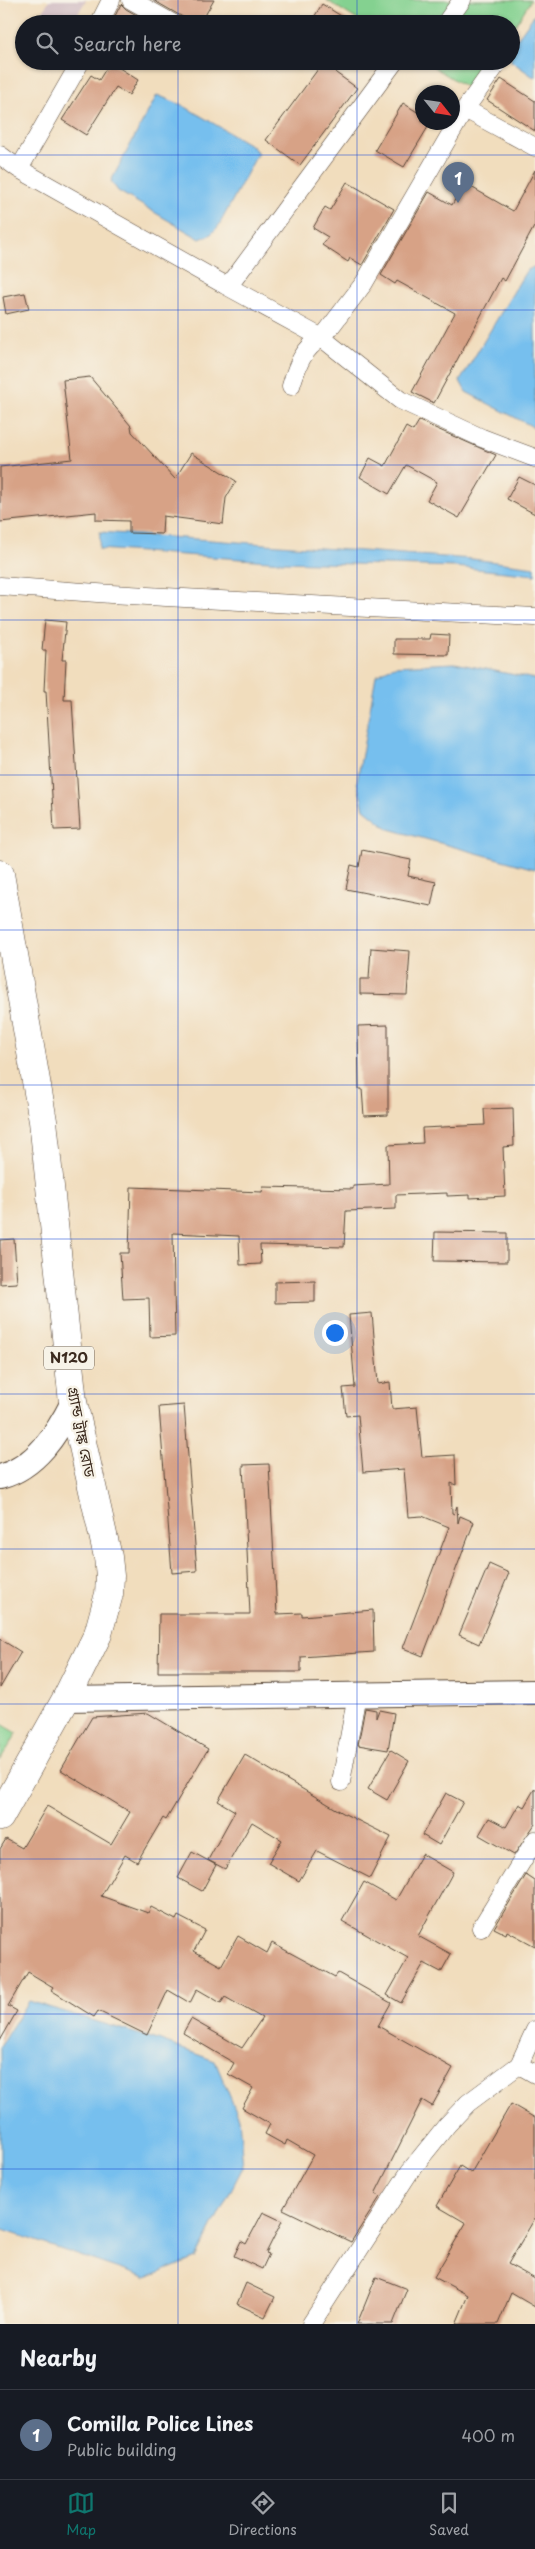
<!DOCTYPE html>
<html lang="en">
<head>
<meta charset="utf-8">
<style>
	body { margin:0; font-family:"Playpen Sans","Noto Sans Bengali",sans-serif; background:#20242c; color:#f1f3f6 }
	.compass { position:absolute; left:415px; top:85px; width:45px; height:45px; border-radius:50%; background:#171b24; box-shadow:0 1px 4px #0004; rotate:120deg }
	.you { position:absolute; left:334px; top:1332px; width:18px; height:18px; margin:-12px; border:4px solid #fff; border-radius:50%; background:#1a73e8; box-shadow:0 0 0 8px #1a73e833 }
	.badge { display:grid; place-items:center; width:32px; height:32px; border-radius:50%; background:#0f766e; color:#fff; font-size:16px; font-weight:700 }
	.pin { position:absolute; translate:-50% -41px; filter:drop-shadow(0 1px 2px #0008) }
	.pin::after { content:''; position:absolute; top:26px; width:18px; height:15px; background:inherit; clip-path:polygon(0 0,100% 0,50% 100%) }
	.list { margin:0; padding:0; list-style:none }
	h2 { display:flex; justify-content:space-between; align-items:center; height:65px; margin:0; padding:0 20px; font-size:21px }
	h2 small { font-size:16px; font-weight:400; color:#9ea1a6 }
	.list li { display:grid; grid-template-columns:32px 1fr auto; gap:15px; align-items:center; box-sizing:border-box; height:90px; padding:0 20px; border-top:1px solid #363941 }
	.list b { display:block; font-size:19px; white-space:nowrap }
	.list p { margin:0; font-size:16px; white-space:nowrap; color:#9ea1a6 }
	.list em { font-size:16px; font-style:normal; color:#9ea1a6 }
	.icon { flex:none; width:28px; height:28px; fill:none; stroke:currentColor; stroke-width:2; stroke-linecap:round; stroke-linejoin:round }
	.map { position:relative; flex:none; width:535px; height:2324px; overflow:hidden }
	.search { position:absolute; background:#171b24; box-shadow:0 1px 4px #0004; left:15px; right:15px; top:15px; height:55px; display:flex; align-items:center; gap:12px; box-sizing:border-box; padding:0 18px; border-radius:28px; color:#9ea1a6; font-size:19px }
	.sheet { height:155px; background:#171b24 }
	nav { display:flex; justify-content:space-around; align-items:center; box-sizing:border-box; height:70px; border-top:1px solid #363941; background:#171b24; font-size:14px; color:#9ea1a6 }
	nav a { display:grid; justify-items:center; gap:2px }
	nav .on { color:#0f766e }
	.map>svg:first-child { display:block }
	.industrial { fill:#d2bec4 }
	.green { fill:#84d190; stroke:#607e57 }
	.water { fill:#76bfee; stroke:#587486 }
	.building { fill:#d7a286 }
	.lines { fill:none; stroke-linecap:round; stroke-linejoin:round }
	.street-casing { stroke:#564536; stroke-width:19 }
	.secondary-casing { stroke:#564536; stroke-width:26 }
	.highway-casing { stroke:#564536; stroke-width:29 }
	.street { stroke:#fff; stroke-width:18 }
	.secondary { stroke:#fff; stroke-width:24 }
	.highway { stroke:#fff; stroke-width:28 }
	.grid { fill:none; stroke:#1d4ed8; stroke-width:1; stroke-opacity:0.55 }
	.labels { text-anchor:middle; stroke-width:5; stroke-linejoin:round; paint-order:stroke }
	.shield { fill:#f7f3e8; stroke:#73665b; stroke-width:1 }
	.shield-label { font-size:14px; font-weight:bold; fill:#3b2a1e }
	.street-label { font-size:15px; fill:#3b2a1e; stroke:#f7f3e8 }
</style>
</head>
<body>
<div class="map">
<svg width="535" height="2324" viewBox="0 0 535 2324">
	<rect width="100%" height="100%" fill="#f7f3e8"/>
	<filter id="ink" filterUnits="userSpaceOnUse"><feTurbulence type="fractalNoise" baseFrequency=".02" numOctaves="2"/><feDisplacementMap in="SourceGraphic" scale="10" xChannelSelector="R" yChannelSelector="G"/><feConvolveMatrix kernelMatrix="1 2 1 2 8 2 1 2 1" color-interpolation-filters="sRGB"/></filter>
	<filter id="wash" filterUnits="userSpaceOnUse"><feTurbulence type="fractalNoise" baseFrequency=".0096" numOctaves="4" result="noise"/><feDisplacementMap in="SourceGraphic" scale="20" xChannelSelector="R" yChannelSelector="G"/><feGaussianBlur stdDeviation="1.12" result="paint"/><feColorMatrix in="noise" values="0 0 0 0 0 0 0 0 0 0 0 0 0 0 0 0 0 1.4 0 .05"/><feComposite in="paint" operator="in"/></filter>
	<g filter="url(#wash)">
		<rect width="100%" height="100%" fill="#f1ddbd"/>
		<path class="industrial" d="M49,0h37l-14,24h-36z"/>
		<path class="green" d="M326,0h205l-20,32v-8h-147z
			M424,61h69l-19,31z
			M0,1723l17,10 -17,28z"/>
		<path class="water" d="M535,14v64l-24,-17v-14z
			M157,95l25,10 70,41 6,7 -40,74 -8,8 -10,4 -82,-48 -7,-10z
			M535,266v162l-69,-36 -6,-11 66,-110z
			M100,532l372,27 63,8v8l-79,-8 -173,-5 -184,-13z
			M455,663l80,16v190l-146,-40 -25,-20 -7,-27 19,-107 18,-9z
			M28,2001l130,39 57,21 24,57 4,49 -47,91 -50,20 -146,-49v-183z"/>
		<g id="blocks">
			<path class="building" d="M153,0h61l-14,24h-5z
				M121,4l5,5 26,15h-41z
				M322,4l32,20h-44z
				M324,61h20l-8,12 21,15 -57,77 -34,-25z
				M110,62l28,18 -9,15 -13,-8 -30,48 -24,-15 29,-45 8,5z
				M501,79l34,22v30l-48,-31z
				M403,103l19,12v7h9l-27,45 -29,-17z
				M535,170v55l-30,56 -4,-3 -67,125 -22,-11 43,-79 -58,-32 -2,3 -14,-9 48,-83 23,13 12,-22 49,28z
				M347,182l47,27 -32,56 -12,-7 -2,4 -26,-17 6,-8 -15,-9 12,-21 5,3z
				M25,293l4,16 -23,5 -3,-17z
				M90,377l41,49 1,6 43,47 16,-26 45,28 -10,17 -3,26 -60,-8 -1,18 -33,-1v-12l-33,-1v-8l-96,10v-55l72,-8 -9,-79z
				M419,421l77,34 -37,63 -32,-18 10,-18 -31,-17 -17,29 -29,-17 10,-19 15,8 21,-39 7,4z
				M519,477l16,8v29l-28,-15z
				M45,620l21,2 -4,38h4l-2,40h8l8,129 -26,1 -8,-139h-2l2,-41h-4z
				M431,634l18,1 -1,20 -54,-1v-15h36z
				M362,850l49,10 -3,16 28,6 -5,24 -85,-17 5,-24 8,2z
				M371,948l39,3 -3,44 -47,-1v-15h9z
				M388,1025v90l-24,1 -2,-27h-3l-1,-63z
				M513,1108l1,38 -11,1 2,49 -35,2v-3l-23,1v-3l-51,2v14l-50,2 -2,36 -84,-2 1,19 -21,1 -1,-29 -66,-3 2,103 -25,1 -1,-39 -26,1 -3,-46h9l2,-66 131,5 1,-5 90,2v-3l36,-2 -1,-39 35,-2 -1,-15 63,-3 -1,-16z
				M435,1232l72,1v29l-73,-1z
				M14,1239l3,44 -17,1v-44z
				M315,1281v21l-40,1v-21z
				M372,1313l6,71 12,-2 2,27 25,-2 5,50 33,-2 1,30 -5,-2 1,30 2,1 3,-8 1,17 2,-7 14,6 -51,134 -20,-8 46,-121 -27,-11 -14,1 -4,-48 -41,3 -5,-57 -12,1 -3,-28 12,-1 -6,-72z
				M184,1405l13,166 -25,2 -13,-166z
				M269,1464l8,150 25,-1v3l71,-6 1,42 -73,5v15h-143l1,-58h91l-7,-149z
				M489,1564l20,9 -30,71 -20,-9z
				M0,1639l21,13 -21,36z
				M365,1708l11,2v8l3,-8 15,3 -6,37 -30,-5z
				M148,1713l60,36 -42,71 -3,-2 -26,44 -12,-7 -24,41 47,17 3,-6 25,13 2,-4 27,14 -11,21 27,15 17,-30 29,17 5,-10 63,34 3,-4 53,30 -13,23 75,42 -21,38 -10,-6 -47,94 5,3 -29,45 -68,-33 30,-54 -26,-15 -2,5 -20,-11 5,-10 -28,-16 11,-20 -25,-14 6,-11 -51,-30 8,-14 51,29 20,-30 -37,-21 -4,6 -24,-14 -7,14 -22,-13 -21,45 -49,-24 -4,6 -43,-27 2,-3 -25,-15 -20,34 9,5 -17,30v-192l6,-10 16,9 25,-42 64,38 19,-32 -69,-42 31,-53z
				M391,1750l18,11 -22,39 -19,-11z
				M245,1755l98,58 48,24 -21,41 -53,-27 -18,30 -31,-18 14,-23 -30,-18 -27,47 -17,-9 27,-49 -17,-10z
				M535,1788v36l-21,31 -35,-20 10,-17 17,9 13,-23 5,3z
				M446,1793l17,9 -24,43 -17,-10z
				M192,1852l24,13 -14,26 -24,-13z
				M422,1854l31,18 -35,64 33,18 -10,18 -17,-9 -23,40 -14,-8 21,-37 -66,-37 22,-39 32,18z
				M526,1875l9,6v65l-28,-15 -1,3 -12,-6z
				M511,2104l24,14v100l-27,46 27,15v28l-24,-14 -13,31h-42l12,-29 -34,-18 32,-54 -29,-17 23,-40 11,7z
				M263,2212l19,9 -16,32 3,1 -7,15 -28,-13 7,-15 5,3z
				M376,2277l31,12 -14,35h-36z
				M246,2283l29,14 -10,20 -28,-13z"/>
		</g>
	</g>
	<g filter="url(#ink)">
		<use href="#blocks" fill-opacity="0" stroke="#564536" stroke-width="1"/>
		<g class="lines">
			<defs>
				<path id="street" d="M131,0l43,24
					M99,24l12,-24
					M445,24l17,-24
					M497,64l-32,45 -101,174 -42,55 78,62 82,38 53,20
					M465,109l70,38
					M0,155l19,14 206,116 9,-6 161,-218
					M19,169l62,-108
					M225,285l97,53
					M291,386c6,-20 12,-38 31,-48
					M0,586l111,8 424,23
					M341,1782l16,-88
					M481,1928l54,-88
					M519,2065l16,-35
					M311,2324l99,-153 37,-46 21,-22 51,-38 16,9"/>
				<path id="secondary" d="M0,1477c36,-10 57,-43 73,-75
					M66,1699l469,-7"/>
				<path id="highway" d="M0,874l43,247 30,281 35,155 2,19 -1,18 -11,40 -32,65 -66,118"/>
			</defs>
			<use href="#street" class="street-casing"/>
			<use href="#secondary" class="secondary-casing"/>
			<use href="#highway" class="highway-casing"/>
			<use href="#street" class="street"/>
			<use href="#secondary" class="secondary"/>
			<use href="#highway" class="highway"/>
		</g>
	</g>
	<path class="grid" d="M178,0v24M357,0v24M178,61v2263M357,61v2263M0,155h535M0,310h535M0,465h535M0,620h535M0,775h535M0,930h535M0,1085h535M0,1239h535M0,1394h535M0,1549h535M0,1704h535M0,1859h535M0,2014h535M0,2169h535"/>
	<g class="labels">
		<rect class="shield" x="44" y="1346.5" width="50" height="23" rx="4"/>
		<g class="shield-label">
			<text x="69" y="1363">N120</text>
		</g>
		<g class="street-label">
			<text transform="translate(81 1432) rotate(79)" y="5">গ্র্যান্ড ট্রাঙ্ক রোড</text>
		</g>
	</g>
</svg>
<svg class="compass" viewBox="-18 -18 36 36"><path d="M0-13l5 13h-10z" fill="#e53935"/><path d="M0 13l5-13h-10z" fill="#9ea1a6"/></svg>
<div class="you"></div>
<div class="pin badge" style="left:458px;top:203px;background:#5c6f8a">1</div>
<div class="search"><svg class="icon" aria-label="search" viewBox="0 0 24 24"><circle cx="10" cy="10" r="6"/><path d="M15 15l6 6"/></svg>Search here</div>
</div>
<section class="sheet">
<h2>Nearby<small></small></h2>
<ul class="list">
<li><span class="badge" style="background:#5c6f8a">1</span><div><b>Comilla Police Lines</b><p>Public building</p></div><em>400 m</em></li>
</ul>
</section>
<nav>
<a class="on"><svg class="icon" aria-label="map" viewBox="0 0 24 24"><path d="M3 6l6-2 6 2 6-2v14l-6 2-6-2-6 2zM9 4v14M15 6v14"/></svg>Map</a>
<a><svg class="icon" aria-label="directions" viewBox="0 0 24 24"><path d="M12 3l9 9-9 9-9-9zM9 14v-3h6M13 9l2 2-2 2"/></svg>Directions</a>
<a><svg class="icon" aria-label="saved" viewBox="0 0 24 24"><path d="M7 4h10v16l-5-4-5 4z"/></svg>Saved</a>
</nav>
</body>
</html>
